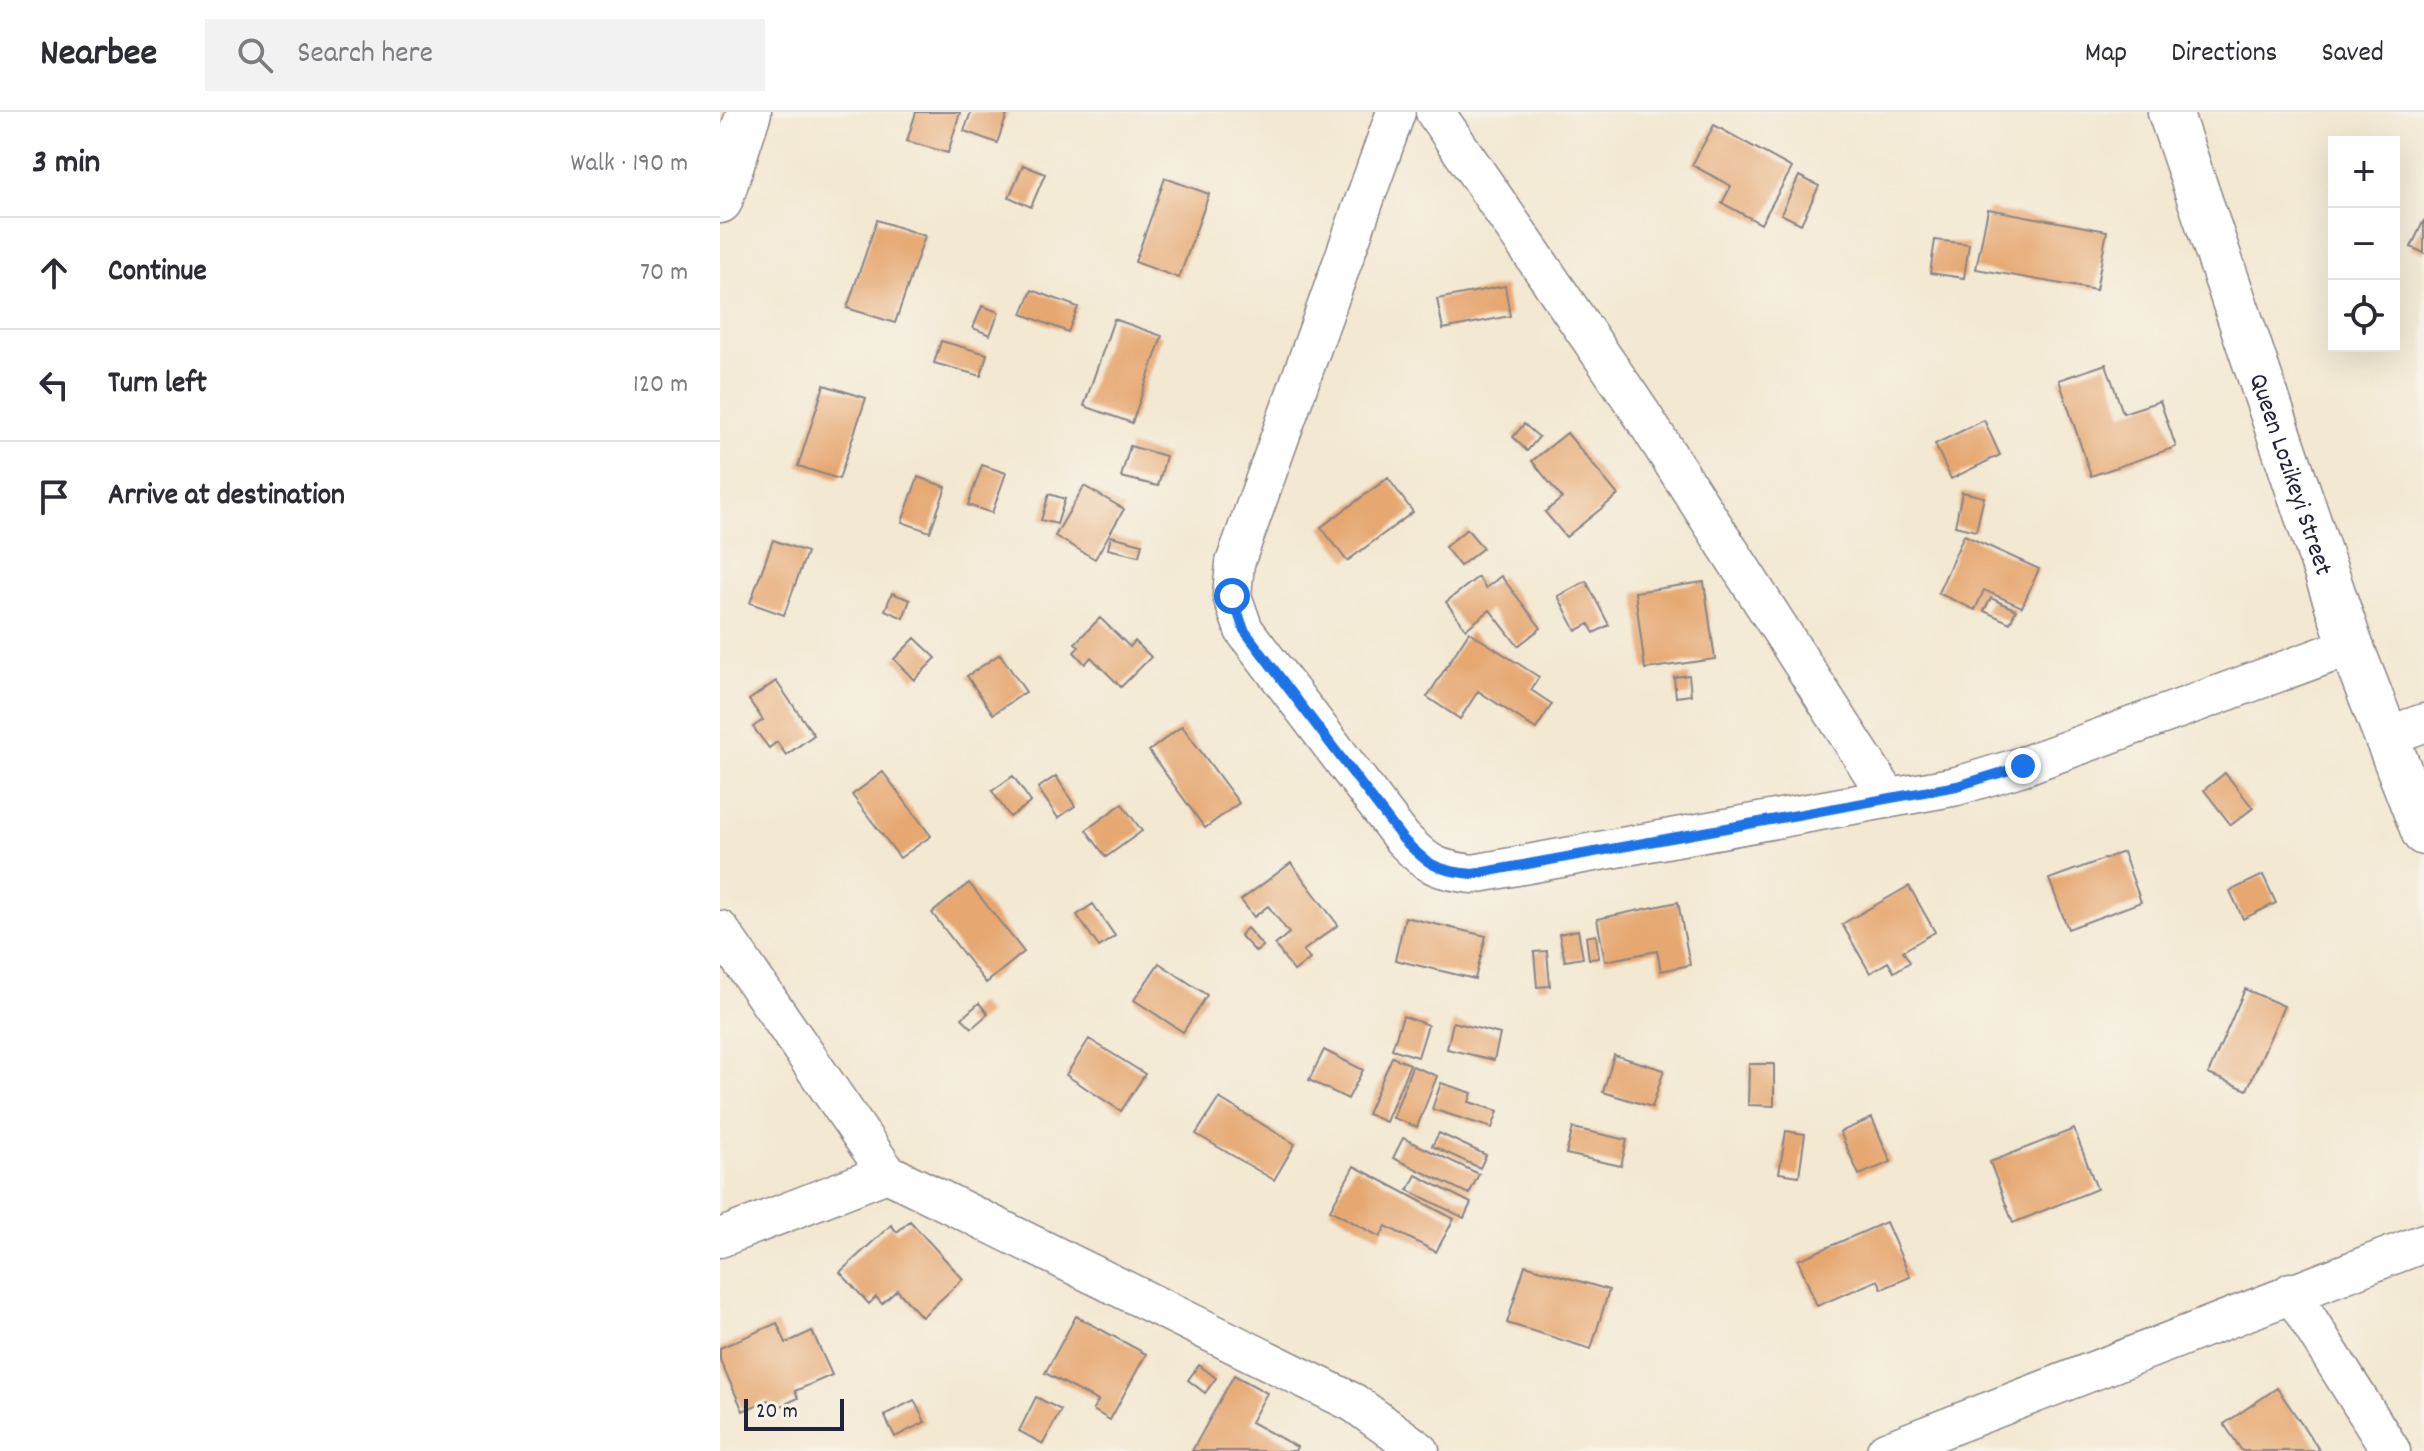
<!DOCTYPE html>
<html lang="en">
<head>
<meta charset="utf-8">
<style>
	body { margin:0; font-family:Dekko,sans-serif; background:#f2f2f3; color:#2b2b33 }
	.controls { position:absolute; right:24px; top:24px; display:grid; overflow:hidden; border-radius:0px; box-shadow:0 8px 32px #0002 }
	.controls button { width:72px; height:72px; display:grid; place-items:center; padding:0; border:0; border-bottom:2px solid #e1e1e2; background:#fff; color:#2b2b33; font:40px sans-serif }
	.scale { position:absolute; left:24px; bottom:20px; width:100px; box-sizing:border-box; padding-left:8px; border:4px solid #22223b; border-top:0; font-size:22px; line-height:28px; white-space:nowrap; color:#22223b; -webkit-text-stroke:6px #f7f3e8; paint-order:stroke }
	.stop { position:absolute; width:24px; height:24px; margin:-18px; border:6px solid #1a73e8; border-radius:50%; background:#fff }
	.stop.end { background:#1a73e8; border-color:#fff; box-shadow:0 2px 8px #0008 }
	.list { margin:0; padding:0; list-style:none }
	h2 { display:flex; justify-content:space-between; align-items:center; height:104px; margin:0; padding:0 32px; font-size:34px }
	h2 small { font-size:26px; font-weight:400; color:#7c7c81 }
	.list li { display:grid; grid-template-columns:52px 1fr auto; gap:24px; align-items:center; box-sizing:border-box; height:112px; padding:0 32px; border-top:2px solid #e1e1e2 }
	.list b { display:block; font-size:30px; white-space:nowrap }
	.list em { font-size:26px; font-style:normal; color:#7c7c81 }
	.icon { flex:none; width:44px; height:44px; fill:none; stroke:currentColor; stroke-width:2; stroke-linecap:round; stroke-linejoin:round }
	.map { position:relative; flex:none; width:1704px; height:1339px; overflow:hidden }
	header { display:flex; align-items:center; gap:48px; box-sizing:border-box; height:112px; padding:0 40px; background:#fff; border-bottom:2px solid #e1e1e2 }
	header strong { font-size:38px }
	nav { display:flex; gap:44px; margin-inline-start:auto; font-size:28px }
	.search { width:560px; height:72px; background:#f2f2f3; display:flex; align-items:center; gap:20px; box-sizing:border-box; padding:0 28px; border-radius:0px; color:#7c7c81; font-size:30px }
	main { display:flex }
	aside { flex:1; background:#fff }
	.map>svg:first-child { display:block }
	.building { fill:#e6a771 }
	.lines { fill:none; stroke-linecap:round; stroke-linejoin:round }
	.street-casing { stroke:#8a8586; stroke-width:41 }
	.secondary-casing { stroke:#8a8586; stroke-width:47 }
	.street { stroke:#fff; stroke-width:38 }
	.secondary { stroke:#fff; stroke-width:44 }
	.route { stroke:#1a73e8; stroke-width:10 }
	.labels { text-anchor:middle; stroke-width:6; stroke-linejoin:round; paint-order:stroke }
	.street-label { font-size:26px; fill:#22223b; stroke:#f7f3e8 }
</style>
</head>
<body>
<header>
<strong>Nearbee</strong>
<div class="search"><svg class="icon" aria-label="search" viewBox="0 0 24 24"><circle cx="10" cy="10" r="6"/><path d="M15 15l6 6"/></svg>Search here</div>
<nav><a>Map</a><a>Directions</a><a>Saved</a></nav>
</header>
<main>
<aside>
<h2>3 min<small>Walk · 190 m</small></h2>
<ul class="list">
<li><svg class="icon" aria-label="ahead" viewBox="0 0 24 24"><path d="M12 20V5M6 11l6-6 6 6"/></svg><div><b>Continue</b></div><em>70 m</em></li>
<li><svg class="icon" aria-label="left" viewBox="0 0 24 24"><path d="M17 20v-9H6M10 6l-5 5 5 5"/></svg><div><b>Turn left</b></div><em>120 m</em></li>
<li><svg class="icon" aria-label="arrive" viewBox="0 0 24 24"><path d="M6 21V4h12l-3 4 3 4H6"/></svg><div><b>Arrive at destination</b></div></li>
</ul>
</aside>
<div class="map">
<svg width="1704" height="1339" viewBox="0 0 1704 1339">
	<rect width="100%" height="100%" fill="#f7f3e8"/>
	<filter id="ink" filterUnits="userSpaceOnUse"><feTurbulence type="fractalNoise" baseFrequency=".0125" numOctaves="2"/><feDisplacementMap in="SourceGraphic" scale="16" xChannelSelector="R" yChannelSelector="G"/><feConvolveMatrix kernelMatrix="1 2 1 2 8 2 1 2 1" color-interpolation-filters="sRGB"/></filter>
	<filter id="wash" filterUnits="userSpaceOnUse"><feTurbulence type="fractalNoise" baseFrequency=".006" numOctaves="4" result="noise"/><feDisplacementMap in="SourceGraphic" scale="32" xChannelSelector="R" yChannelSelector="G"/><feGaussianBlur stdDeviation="1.8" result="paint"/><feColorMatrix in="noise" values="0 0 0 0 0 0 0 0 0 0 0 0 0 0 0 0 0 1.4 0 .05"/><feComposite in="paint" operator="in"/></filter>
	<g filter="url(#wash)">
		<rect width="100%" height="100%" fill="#f3e8d1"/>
		<g id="blocks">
			<path class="building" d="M196,0h44l-12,41 -41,-12z
				M251,0h37l-11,31 -33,-12z
				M994,13l78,43 -31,56 -39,-21 9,-17 -39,-21z
				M303,53l22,9 -14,33 -22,-10z
				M1079,64l20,10 -18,38 -20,-10z
				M445,66l44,16 -30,84 -44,-16z
				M1268,97l119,22 -11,59 -120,-21z
				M157,108l48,16 -30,87 -48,-15z
				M1704,108v33l-13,-6z
				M1215,128l34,4 -5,34 -34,-5z
				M785,174l5,30 -67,13 -6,-30z
				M312,178l46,17 -10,25 -46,-18z
				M262,194l17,6 -9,23 -17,-7z
				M394,207l48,17 -30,87 -48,-17z
				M221,229l46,13 -6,22 -47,-13z
				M1386,252l17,49 37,-12 16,46 -85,29 -32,-96z
				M104,273l42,13 -27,81 -41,-13z
				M1264,308l16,35 -49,24 -16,-35z
				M804,312l15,13 -12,14 -14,-14z
				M847,321l51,62 -52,42 -21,-25 17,-14 -30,-37z
				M410,334l36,10 -8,30 -37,-9z
				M262,353l24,8 -14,40 -24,-8z
				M198,365l28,10 -16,45 -28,-10z
				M668,366l25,34 -66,49 -26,-34z
				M364,374l40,23 -29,50 -40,-23z
				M1242,380l22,5 -8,34 -21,-5z
				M329,382l16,5 -8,25 -16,-4z
				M747,417l16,19 -23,18 -15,-19z
				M1244,423l75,34 -17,38 -38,-17 -9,20 -37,-17z
				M391,424l31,8 -3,12 -31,-7z
				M53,428l34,12 -23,63 -34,-12z
				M781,464l40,52 -23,18 -28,-36 -24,19 -20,-27 32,-25 8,11z
				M866,469l23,44 -15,8 -5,-9 -13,7 -18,-35z
				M984,470l11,77 -70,10 -10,-77z
				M172,481l18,7 -7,18 -18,-8z
				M1271,486l25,12 -6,13 -26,-12z
				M380,506l30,29 5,-6 16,16 -30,30 -30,-30 -6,7 -11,-12 5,-5 -4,-4z
				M749,520l70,45 -8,13 21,14 -16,25 -58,-38 -18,28 -33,-22z
				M195,526l21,20 -22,22 -20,-21z
				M280,542l26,38 -33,22 -26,-38z
				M969,563l2,20 -15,2 -2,-20z
				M56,569l38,54 -28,20 -9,-13 -8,6 -16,-21 10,-7 -14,-20z
				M462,614l57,77 -34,25 -56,-77z
				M163,660l48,64 -31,22 -48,-63z
				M1505,661l28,35 -22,17 -27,-35z
				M293,664l18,26 -21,15 -18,-26z
				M336,664l19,30 -17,12 -20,-30z
				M402,692l20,27 -36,26 -20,-27z
				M1403,740l18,50 -73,27 -19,-50z
				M571,751l47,62 -35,26 7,8 -16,12 -19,-26 14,-12 -21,-27 -14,11 -13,-17z
				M1543,763l13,28 -33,16 -13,-28z
				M249,771l55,69 -38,31 -54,-70z
				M1189,774l26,46 -32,19 7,11 -16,10 -6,-10 -18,11 -28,-49z
				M958,790l12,63 -29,6 -4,-20 -52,10 -8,-42z
				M373,792l22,32 -16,11 -22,-32z
				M685,805l81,19 -11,43 -80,-19z
				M527,816l16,18 -7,6 -16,-17z
				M858,818l5,28 -18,3 -6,-27z
				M876,823l3,23 -10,1 -3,-22z
				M827,839l3,35 -13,1 -3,-35z
				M439,851l48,32 -24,37 -49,-32z
				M1525,877l39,17 -37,84 -39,-16z
				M259,891l9,11 -16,14 -10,-10z
				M683,904l25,9 -10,32 -26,-8z
				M733,910l47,12 -6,26 -47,-11z
				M369,927l56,35 -24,37 -55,-36z
				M604,938l39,20 -15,29 -39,-19z
				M894,943l50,15 -12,37 -49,-15z
				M672,945l18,7 -24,58 -19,-8z
				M1029,952h25v42l-26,-1z
				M692,954l25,10 -20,51 -24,-9z
				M721,971l31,10 -3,9 29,9 -6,17 -60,-19z
				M499,986l76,46 -21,36 -78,-46z
				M1152,1006l19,44 -32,13 -19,-43z
				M853,1016l54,12 -6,26 -55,-12z
				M1354,1017l23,60 -84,34 -23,-61z
				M1066,1019l19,3 -6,42 -20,-3z
				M719,1021l47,22 -6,13 -48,-22z
				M683,1026l76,36 -10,20 -76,-36z
				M634,1054l100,53 -18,33 -50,-26 -6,11 -50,-27z
				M696,1063l55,28 -7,15 -56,-28z
				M190,1109l53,58 -41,38 -25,-27 -15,14 -6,-7 -7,7 -29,-32 51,-47 6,7z
				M1166,1110l24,55 -28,12 -4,-9 -61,26 -19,-46z
				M805,1153l84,25 -18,59 -84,-26z
				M356,1204l70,38 -36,66 -17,-10 5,-9 -53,-28z
				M57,1211l9,20 26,-12 20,44 -37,16 3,7 -25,12 -5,-10 -25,11 -23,-51v-12z
				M479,1253l17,13 -11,15 -17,-13z
				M514,1263l33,18 -16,29 46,25 -2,4h-103z
				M1557,1276l43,63h-78l-18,-27z
				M316,1285l25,13 -18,34 -24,-13z
				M194,1288l11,22 -30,15 -11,-22z"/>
		</g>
	</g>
	<g filter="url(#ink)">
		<use href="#blocks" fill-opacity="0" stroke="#8a8586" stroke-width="2"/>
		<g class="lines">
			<defs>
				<path id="street" d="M676,0l-161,451 -3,33 12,34 158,208c25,26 34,32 71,36l484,-88 66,-20 328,-120
					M715,0l204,298 249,387
					M1667,624l37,-13
					M0,818l167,243
					M0,1126l167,-65 467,230 66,48
					M1571,1180l100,159
					M1166,1339l538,-208"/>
				<g id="secondary">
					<path id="s1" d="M1450,0l181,534 73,187"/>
					<path d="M0,89l29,-89"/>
				</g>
			</defs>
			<use href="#street" class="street-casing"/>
			<use href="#secondary" class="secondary-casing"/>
			<use href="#street" class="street"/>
			<use href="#secondary" class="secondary"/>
		</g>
	</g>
	<g class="lines" filter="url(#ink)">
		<path class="route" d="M512,484l12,34 158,208c25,26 34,33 71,36l484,-88 66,-20"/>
	</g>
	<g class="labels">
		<g class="street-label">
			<text dy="9" stroke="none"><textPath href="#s1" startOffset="382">Queen Lozikeyi Street</textPath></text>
		</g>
	</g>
</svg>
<div class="controls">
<button>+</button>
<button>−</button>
<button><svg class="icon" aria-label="locate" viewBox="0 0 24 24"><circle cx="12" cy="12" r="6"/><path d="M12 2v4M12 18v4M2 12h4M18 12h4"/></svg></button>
</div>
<div class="scale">20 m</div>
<div class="stop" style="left:512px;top:484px"></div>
<div class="stop end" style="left:1303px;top:654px"></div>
</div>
</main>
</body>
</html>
